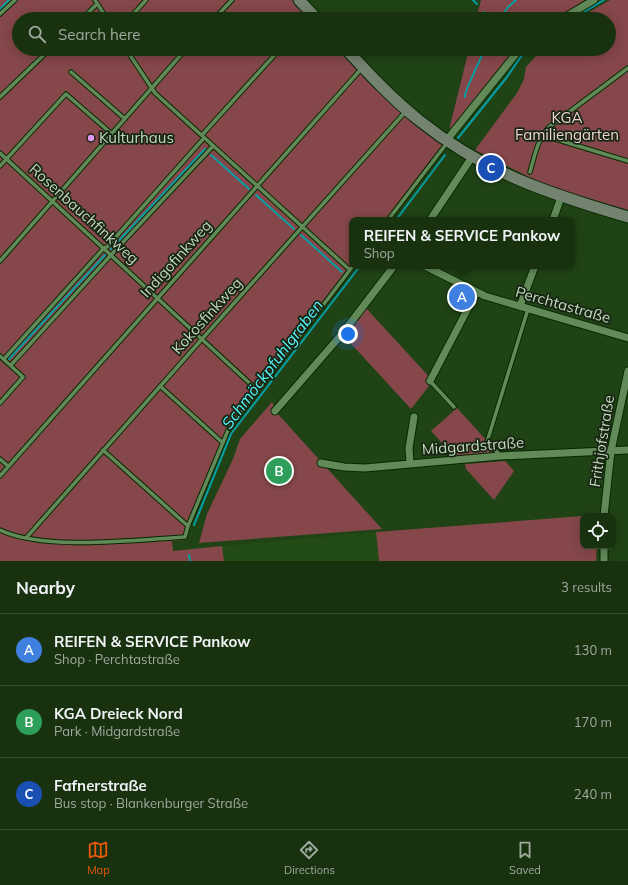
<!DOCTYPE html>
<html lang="en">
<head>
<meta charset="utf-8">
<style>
	body { margin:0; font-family:Mulish,sans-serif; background:#253e1e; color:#f1f3f6 }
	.controls { position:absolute; right:12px; bottom:12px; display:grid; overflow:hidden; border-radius:8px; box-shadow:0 2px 10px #0003 }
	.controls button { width:36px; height:36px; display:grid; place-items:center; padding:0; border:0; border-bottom:1px solid #364d30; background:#183210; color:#f1f3f6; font:20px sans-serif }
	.you { position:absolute; left:348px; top:334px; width:14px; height:14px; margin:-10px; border:3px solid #fff; border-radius:50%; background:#1a73e8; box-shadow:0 0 0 6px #1a73e833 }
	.badge { display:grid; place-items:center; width:26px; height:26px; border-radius:50%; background:#ea580c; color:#fff; font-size:13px; font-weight:700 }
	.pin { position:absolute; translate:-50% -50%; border:2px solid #fff; box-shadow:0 1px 4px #0006 }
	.popup { position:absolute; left:349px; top:217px; width:226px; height:52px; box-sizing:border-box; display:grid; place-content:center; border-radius:8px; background:#183210; filter:drop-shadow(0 1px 3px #0005); font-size:13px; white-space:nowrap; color:#9faa9f }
	.popup b { font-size:15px; color:#f1f3f6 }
	.popup::after { content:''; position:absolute; left:50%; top:100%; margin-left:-8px; border:8px solid transparent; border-top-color:#183210 }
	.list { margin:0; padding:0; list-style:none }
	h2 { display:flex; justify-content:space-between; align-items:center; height:52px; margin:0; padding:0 16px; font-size:17px }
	h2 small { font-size:13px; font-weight:400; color:#9faa9f }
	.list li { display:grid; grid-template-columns:26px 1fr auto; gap:12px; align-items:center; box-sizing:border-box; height:72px; padding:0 16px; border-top:1px solid #364d30 }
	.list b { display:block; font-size:15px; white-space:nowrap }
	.list p { margin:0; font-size:13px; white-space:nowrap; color:#9faa9f }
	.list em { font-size:13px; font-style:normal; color:#9faa9f }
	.icon { flex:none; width:22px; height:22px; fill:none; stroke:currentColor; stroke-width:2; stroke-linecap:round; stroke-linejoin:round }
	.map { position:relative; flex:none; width:628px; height:561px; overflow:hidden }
	.search { position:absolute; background:#183210; box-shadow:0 2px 10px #0003; left:12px; right:12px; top:12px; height:44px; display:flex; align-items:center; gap:10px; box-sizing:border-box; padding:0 14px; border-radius:22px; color:#9faa9f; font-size:15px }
	.sheet { height:268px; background:#183210 }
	nav { display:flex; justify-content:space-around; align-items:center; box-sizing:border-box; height:56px; border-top:1px solid #364d30; background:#183210; font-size:11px; color:#9faa9f }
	nav a { display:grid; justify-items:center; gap:2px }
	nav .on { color:#ea580c }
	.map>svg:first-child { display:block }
	.built { fill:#224b16 }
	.green { fill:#854749 }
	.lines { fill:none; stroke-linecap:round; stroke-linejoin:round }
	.stream { stroke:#059ea4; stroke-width:2 }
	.service-casing { stroke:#052900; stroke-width:5.5 }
	.minor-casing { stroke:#052900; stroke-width:9 }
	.secondary-casing { stroke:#052900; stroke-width:13 }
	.service { stroke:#628958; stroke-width:3.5 }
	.minor { stroke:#628958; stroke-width:7 }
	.secondary { stroke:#748270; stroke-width:11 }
	.poi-dot { fill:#df98f1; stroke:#162512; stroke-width:1.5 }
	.labels { text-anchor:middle; stroke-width:3.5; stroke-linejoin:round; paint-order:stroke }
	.park-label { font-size:15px; fill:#efd2d1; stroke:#162512 }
	.poi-label { font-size:15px; fill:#c4d8be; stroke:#162512; text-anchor:start }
	.street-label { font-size:15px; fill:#c4d8be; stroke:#162512 }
	.water-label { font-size:16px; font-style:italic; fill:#54f5fc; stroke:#162512 }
</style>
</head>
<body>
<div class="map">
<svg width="628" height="561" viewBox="0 0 628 561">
	<rect width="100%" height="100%" fill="#204316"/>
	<path class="built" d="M376,532l3,29h-155v-2l-2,-13z"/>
	<path class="green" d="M0,0h299l18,19h-298v30h327l101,98 -56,73h-39v46h3l-124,163 -41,96 -4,15 -14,1 1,10 49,-5 2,15h-224z
		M481,0h109l-35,19h-79z
		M610,0h18v210l-83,-25 -70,-35 42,-57 7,-14 2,-12 16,-18h67v-30h-32z
		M469,49h47l-66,83v-6z
		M366,308l67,73 -22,28 -67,-73z
		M272,402l5,11 105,116 -183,14 8,-29 26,-55 7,-20z
		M457,408l41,45 -44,3 -23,-25z
		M505,461l9,10 -20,29 -28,-31 -1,-5z
		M583,516v30h14l-1,15h-217l-3,-29z"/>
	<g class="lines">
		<path class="stream" d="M473,0l4,4
			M0,9l9,-9
			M484,12l7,7
			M500,19l8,-12 8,-7
			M572,19l32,-19
			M465,97c-1,-7 16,-36 19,-48
			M458,138l49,-61 19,-28
			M211,155l38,34
			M256,195l38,34
			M396,220l49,-65
			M301,235l41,37
			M111,249l94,-100
			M9,359l96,-104
			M194,525l37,-91 129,-168
			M189,555l1,6"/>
		<defs>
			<path id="service" d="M95,0l12,19
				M0,14l15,-14
				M82,19l15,-15
				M129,19l17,-19
				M214,19l18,-19
				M126,49l29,44 195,177
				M71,72l54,47
				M0,97l50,-48
				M202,135l78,-86
				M542,135l86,26
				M0,153l257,237
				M0,166l66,-72 46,40
				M530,172c5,-17 7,-32 19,-45l79,-59
				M388,220l59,-77
				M0,261l186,-212
				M0,356l23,21 -23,26
				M4,359l100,-111 3,-1 97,-109
				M11,365l100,-110 102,-109
				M430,381l24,26
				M160,386l63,57
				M103,450l85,76
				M500,455l-13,-13 41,-133
				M0,459l8,7
				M0,476l362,-408
				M0,530c45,21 134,10 185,7l3,-11 41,-98 124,-162
				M26,538l176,-199 204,-228"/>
			<path id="minor" d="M562,19l32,-19
				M448,142l2,-6 70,-87
				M430,220l42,-63
				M553,220l8,-23
				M425,266l60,30 143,42
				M520,306l15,-40
				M430,381l46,-88
				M275,411l67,-77 52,-68
				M321,463l23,4 21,1 135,-12 128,-6
				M410,464l-1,-16 5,-31
				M604,516l7,-65 17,-80
				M604,546v15"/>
			<path id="secondary" d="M299,0l18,19
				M346,49c23,25 47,51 74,72 65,52 130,73 208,96"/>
		</defs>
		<use href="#service" class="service-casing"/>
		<use href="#minor" class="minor-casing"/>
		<use href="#secondary" class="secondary-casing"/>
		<use href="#service" class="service"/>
		<use href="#minor" class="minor"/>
		<use href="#secondary" class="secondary"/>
	</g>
	<circle class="poi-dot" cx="91" cy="138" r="4"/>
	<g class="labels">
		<g class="park-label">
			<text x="567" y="123">KGA<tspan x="567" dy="17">Familiengärten</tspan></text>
		</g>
		<g class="poi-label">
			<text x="99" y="143">Kulturhaus</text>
		</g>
		<g class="street-label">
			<text transform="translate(84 214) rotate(42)" y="5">Rosenbauchfinkweg</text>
			<text transform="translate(176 259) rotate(-48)" y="5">Indigofinkweg</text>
			<text transform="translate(563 305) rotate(16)" y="5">Perchtastraße</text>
			<text transform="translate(207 316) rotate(-48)" y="5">Kokosfinkweg</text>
			<text transform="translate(602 441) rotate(-81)" y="5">Frithjofstraße</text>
			<text transform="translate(473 446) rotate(-4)" y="5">Midgardstraße</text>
		</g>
		<g class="water-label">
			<text transform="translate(272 364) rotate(-53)" y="6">Schmöckpfuhlgraben</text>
		</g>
	</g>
</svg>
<div class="controls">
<button><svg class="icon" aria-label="locate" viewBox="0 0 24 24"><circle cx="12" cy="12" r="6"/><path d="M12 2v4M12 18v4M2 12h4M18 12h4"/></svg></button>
</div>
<div class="you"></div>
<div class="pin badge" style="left:462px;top:297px;background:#3f7fe0">A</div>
<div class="popup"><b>REIFEN &amp; SERVICE Pankow</b>Shop</div>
<div class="pin badge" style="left:279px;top:471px;background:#2e9e5b">B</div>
<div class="pin badge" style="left:491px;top:168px;background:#1a4fb4">C</div>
<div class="search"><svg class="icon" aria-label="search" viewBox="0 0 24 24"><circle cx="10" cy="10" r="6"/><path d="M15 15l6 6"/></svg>Search here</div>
</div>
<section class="sheet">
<h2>Nearby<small>3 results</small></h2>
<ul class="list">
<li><span class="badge" style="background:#3f7fe0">A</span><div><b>REIFEN &amp; SERVICE Pankow</b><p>Shop · Perchtastraße</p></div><em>130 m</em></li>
<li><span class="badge" style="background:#2e9e5b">B</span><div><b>KGA Dreieck Nord</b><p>Park · Midgardstraße</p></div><em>170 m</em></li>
<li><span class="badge" style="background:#1a4fb4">C</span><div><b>Fafnerstraße</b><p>Bus stop · Blankenburger Straße</p></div><em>240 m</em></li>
</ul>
</section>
<nav>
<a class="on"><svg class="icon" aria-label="map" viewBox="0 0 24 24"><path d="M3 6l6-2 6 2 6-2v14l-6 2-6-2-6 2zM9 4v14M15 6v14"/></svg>Map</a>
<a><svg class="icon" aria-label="directions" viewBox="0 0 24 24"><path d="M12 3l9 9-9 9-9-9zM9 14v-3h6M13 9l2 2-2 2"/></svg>Directions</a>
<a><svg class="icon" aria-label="saved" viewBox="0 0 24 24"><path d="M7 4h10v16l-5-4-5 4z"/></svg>Saved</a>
</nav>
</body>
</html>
